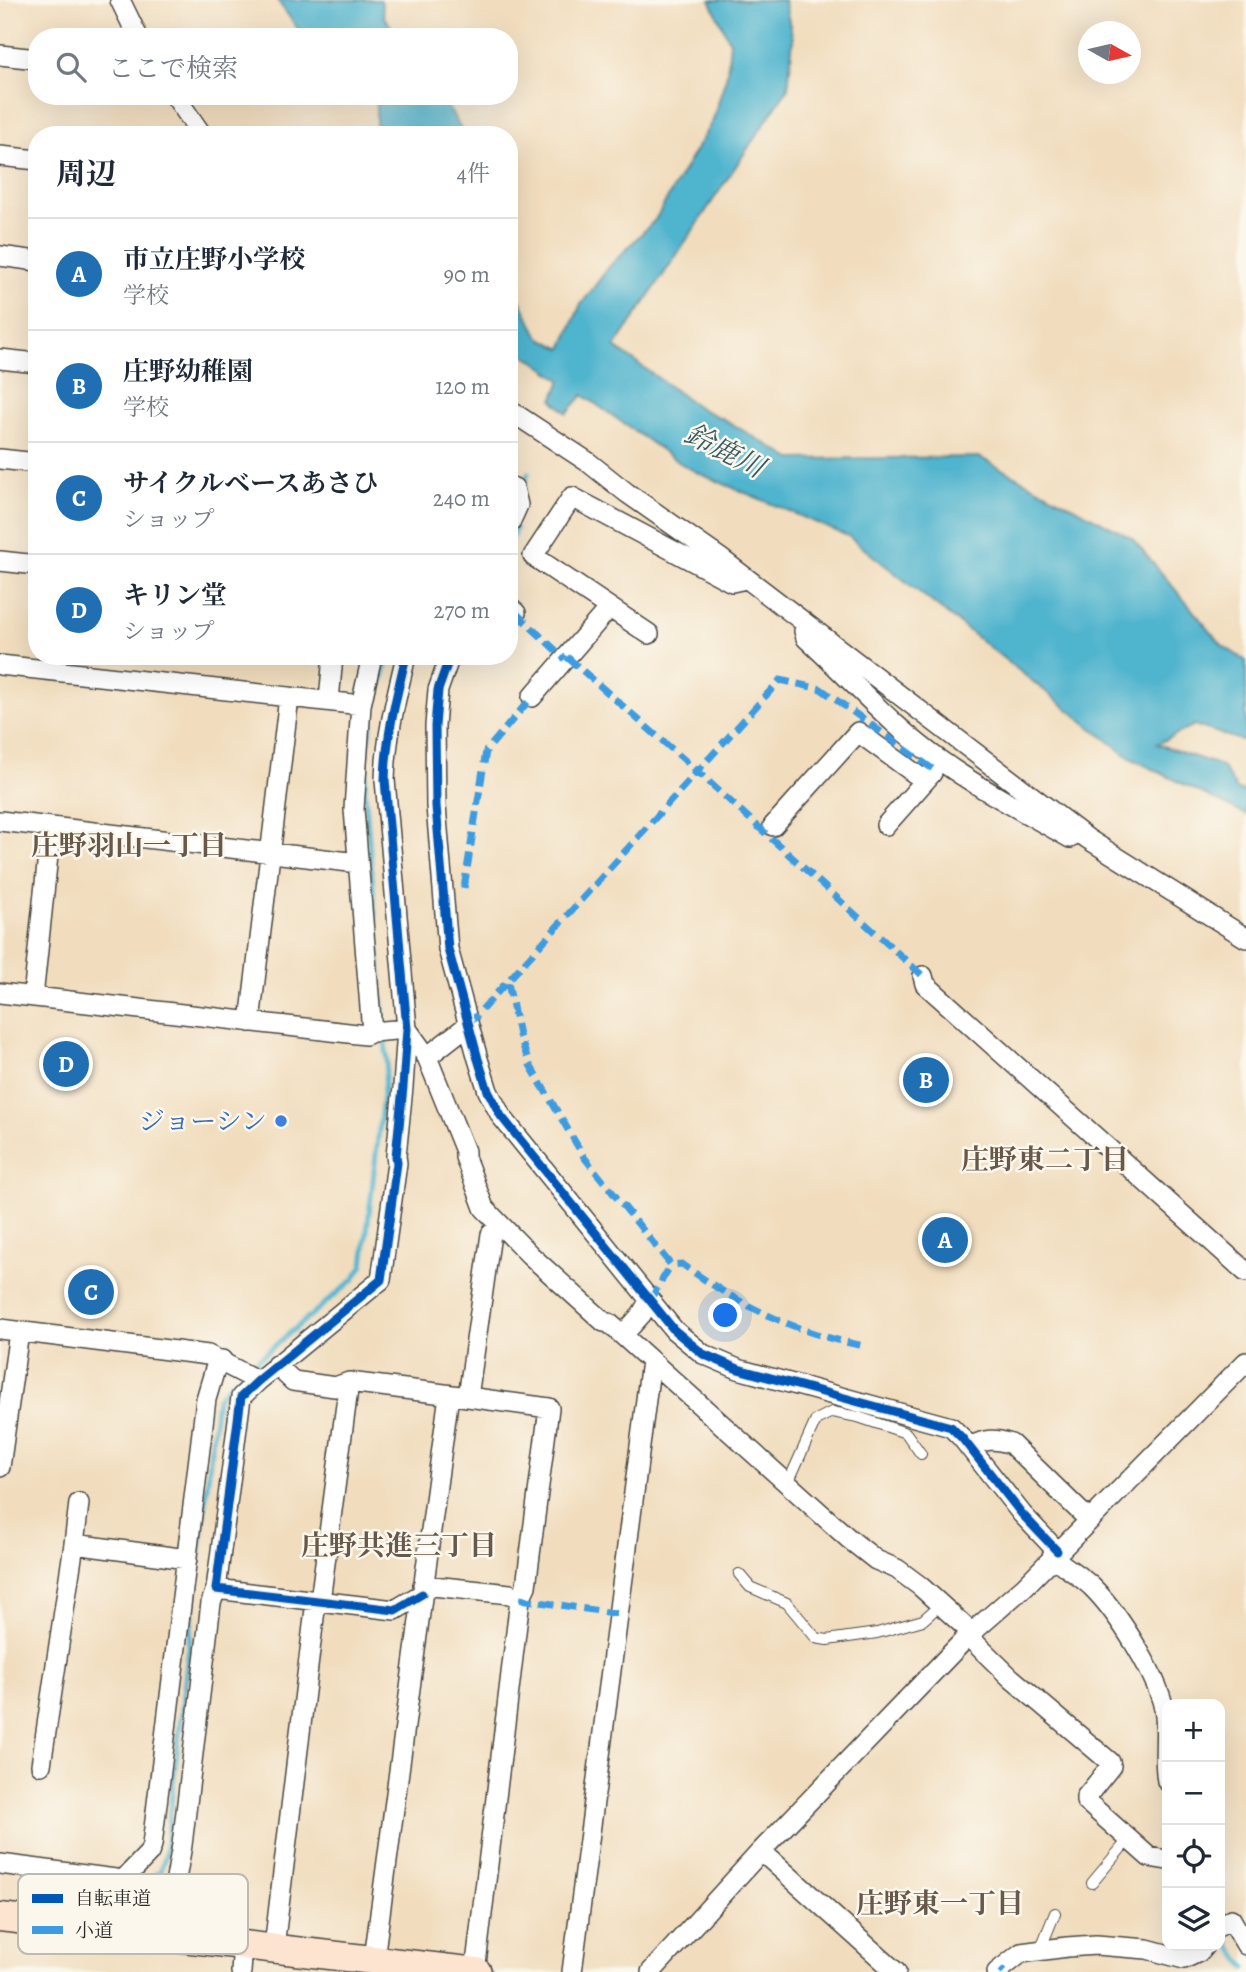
<!DOCTYPE html>
<html lang="ja">
<head>
<meta charset="utf-8">
<style>
	body { margin:0; font-family:Alegreya,"Noto Serif JP",serif; background:#f6f6f7; color:#1f2937 }
	.controls { position:absolute; right:21px; bottom:21px; display:grid; overflow:hidden; border-radius:14px; box-shadow:0 7px 28px #0002 }
	.controls button { width:63px; height:63px; display:grid; place-items:center; padding:0; border:0; border-bottom:2px solid #e0e1e3; background:#fff; color:#1f2937; font:35px sans-serif }
	.compass { position:absolute; left:1078px; top:21px; width:63px; height:63px; border-radius:50%; background:#fff; box-shadow:0 7px 28px #0002; rotate:98deg }
	.you { position:absolute; left:726px; top:1316px; width:24px; height:24px; margin:-18px; border:5px solid #fff; border-radius:50%; background:#1a73e8; box-shadow:0 0 0 10px #1a73e833 }
	.badge { display:grid; place-items:center; width:46px; height:46px; border-radius:50%; background:#1f6fb2; color:#fff; font-size:23px; font-weight:700 }
	.pin { position:absolute; translate:-50% -50%; border:4px solid #fff; box-shadow:0 2px 7px #0006 }
	.list { margin:0; padding:0; list-style:none }
	h2 { display:flex; justify-content:space-between; align-items:center; height:91px; margin:0; padding:0 28px; font-size:30px }
	h2 small { font-size:23px; font-weight:400; color:#747a83 }
	.list li { display:grid; grid-template-columns:46px 1fr auto; gap:21px; align-items:center; box-sizing:border-box; height:112px; padding:0 28px; border-top:2px solid #e0e1e3 }
	.list b { display:block; font-size:26px; white-space:nowrap }
	.list p { margin:0; font-size:23px; white-space:nowrap; color:#747a83 }
	.list em { font-size:23px; font-style:normal; color:#747a83 }
	.icon { flex:none; width:38px; height:38px; fill:none; stroke:currentColor; stroke-width:2; stroke-linecap:round; stroke-linejoin:round }
	.map { position:relative; flex:none; width:1246px; height:1972px; overflow:hidden }
	.search { position:absolute; background:#fff; box-shadow:0 7px 28px #0002; left:28px; top:28px; width:490px; height:77px; display:flex; align-items:center; gap:18px; box-sizing:border-box; padding:0 24px; border-radius:28px; color:#747a83; font-size:26px }
	.panel { position:absolute; background:#fff; box-shadow:0 7px 28px #0002; left:28px; top:126px; width:490px; height:539px; border-radius:28px }
	.map>svg:first-child { display:block }
	.water { fill:#50b4ce; stroke:#3e707c; stroke-width:2 }
	.lines { fill:none; stroke-linecap:round; stroke-linejoin:round }
	.stream { stroke:#50b4ce; stroke-width:5 }
	.lane-casing { stroke:#494641; stroke-width:12 }
	.street-casing { stroke:#494641; stroke-width:22 }
	.secondary-casing { stroke:#494641; stroke-width:31 }
	.lane { stroke:#fff; stroke-width:10 }
	.street { stroke:#fff; stroke-width:19 }
	.secondary { stroke:#fde4d1; stroke-width:28 }
	.quiet { stroke:#3d9ce1; stroke-width:7; stroke-dasharray:14 7; stroke-linecap:butt }
	.cycleway-casing { stroke:#fbf7ec; stroke-width:13 }
	.cycleway { stroke:#0057b8; stroke-width:9 }
	.shop-dot { fill:#3f7fe0; stroke:#fbf7ec; stroke-width:2.5 }
	.labels { text-anchor:middle; stroke-width:5; stroke-linejoin:round; paint-order:stroke }
	.shop-label { font-size:26px; fill:#366cbe; stroke:#fbf7ec; text-anchor:end }
	.water-label { font-size:28px; font-style:italic; fill:#385b64; stroke:#fbf7ec }
	.neighbourhood-label { font-size:28px; font-weight:bold; fill:#67584a; stroke:#fbf7ec }
	.key { fill:#fbf7ec; stroke:#bdbab2; stroke-width:2 }
	.key-label { font-size:19px; fill:#2b2b2b }
</style>
</head>
<body>
<div class="map">
<svg width="1246" height="1972" viewBox="0 0 1246 1972">
	<rect width="100%" height="100%" fill="#fbf7ec"/>
	<filter id="ink" filterUnits="userSpaceOnUse"><feTurbulence type="fractalNoise" baseFrequency=".0143" numOctaves="2"/><feDisplacementMap in="SourceGraphic" scale="14" xChannelSelector="R" yChannelSelector="G"/><feConvolveMatrix kernelMatrix="1 2 1 2 8 2 1 2 1" color-interpolation-filters="sRGB"/></filter>
	<filter id="wash" filterUnits="userSpaceOnUse"><feTurbulence type="fractalNoise" baseFrequency=".00686" numOctaves="4" result="noise"/><feDisplacementMap in="SourceGraphic" scale="28" xChannelSelector="R" yChannelSelector="G"/><feGaussianBlur stdDeviation="1.57" result="paint"/><feColorMatrix in="noise" values="0 0 0 0 0 0 0 0 0 0 0 0 0 0 0 0 0 1.4 0 .05"/><feComposite in="paint" operator="in"/></filter>
	<g filter="url(#wash)">
		<rect width="100%" height="100%" fill="#f1ddbe"/>
		<path class="water" d="M277,0h104l3,17 15,20h-95z
			M710,0h74l9,39 -5,49 -173,259 86,62 22,10 69,40 187,-2 153,81 90,107 24,16v79h-6l-46,-15 -37,19 65,22 15,24 9,2v23l-116,-57 -282,-222 -150,-63 -18,-10 -97,-68 -16,18 -14,-13 8,-20 -52,-37v-74l8,26 22,42 23,12 18,-43 29,-39 46,-47 58,-100 14,-46 3,-32z
			M376,96h65l24,39h-89z"/>
		<g class="lines">
			<path class="stream" d="M523,490l5,-17
				M509,545l7,-16
				M367,752l6,-40 16,-56
				M247,1369l107,-90 9,-14 24,-203 -22,-272 1,-25
				M139,1895l2,-11 19,-13 5,-14 52,-458 11,-14 12,-9
				M1227,1941l19,27"/>
		</g>
	</g>
	<g filter="url(#ink)">
		<g class="lines">
			<defs>
				<path id="lane" d="M788,1483l28,-63 16,-8 26,5 48,16 15,21
					M739,1574l11,13 37,16 29,35 11,2 50,-7 46,-13 18,-16
					M1092,1883l36,-43
					M1040,1950l15,-37"/>
				<path id="street" d="M120,0l18,37
					M0,55l37,4
					M175,96l27,39
					M0,156l37,4
					M0,256l37,5
					M0,359l37,4
					M509,410l79,52 39,31 93,65 368,281 158,99
					M0,459l37,4
					M509,486l5,2 4,17 -9,20
					M0,561l37,4
					M509,607l7,6
					M804,631l2,7c45,41 85,88 135,123 40,29 86,52 129,77
					M649,634l-116,-78 39,-59 160,85 14,-3
					M406,656c-10,42 -20,81 -21,124l22,249 -4,58 -7,69 1,7 -16,117 -123,101 -17,16 -25,192 179,21 27,-16
					M450,656l-12,34 -3,36 1,80 12,143 30,110 10,32 13,25 173,214 29,24 35,15 213,58 11,11 60,76 35,37
					M0,665l361,40 -7,104 18,223
					M532,697l77,-89
					M329,701l4,-45
					M361,705l11,-49
					M0,821l358,42
					M886,825l46,-52
					M773,826l85,-94 67,49
					M923,976l2,8 321,288
					M0,993l366,42 6,-3 35,-3
					M33,997l18,-170
					M250,1022l39,-325
					M407,1029l20,28 38,94v6l19,51 46,47 74,67 5,1 239,215 28,22 21,9 23,17 52,47
					M427,1057l41,-32
					M0,1329l208,26 50,26
					M623,1335l18,-20 9,-15
					M276,1365l17,16 42,6 14,-5 119,15 23,-163
					M969,1447c17,-8 25,-9 42,-3l78,76
					M0,1467l19,-135
					M74,1544l5,-41
					M1052,1556c12,11 27,19 39,30 26,25 71,95 74,130 2,22 -2,43 2,65
					M423,1585l87,9 10,5 6,-13 23,-178 -81,-11
					M320,1601l29,-219
					M968,1636l43,42 99,84 1,4 -25,31v4l63,56 18,3
					M41,1765l33,-221 113,15
					M761,1851l135,121
					M0,1864l123,16
					M1220,1926l11,-7 15,26
					M113,1930l10,-50 26,-27 3,-8 54,-446 9,-30 7,-9
					M166,1936l16,-91 29,-242 5,-14
					M274,1947l42,-346
					M374,1959l75,-564
					M241,1972l2,-28
					M475,1972l45,-373
					M572,1972l79,-611
					M651,1972l110,-121 207,-215 57,-50 221,-224
					M997,1972l24,-19 46,-6 29,-2 51,4 37,10 15,-7 5,-6"/>
				<path id="secondary" d="M0,1917l477,55"/>
			</defs>
			<use href="#lane" class="lane-casing"/>
			<use href="#street" class="street-casing"/>
			<use href="#secondary" class="secondary-casing"/>
			<use href="#lane" class="lane"/>
			<use href="#street" class="street"/>
			<use href="#secondary" class="secondary"/>
			<path class="quiet" d="M516,613l49,46
				M567,657l131,115 225,204
				M464,888l22,-137 46,-54
				M508,983l11,52 11,30 54,92 87,108 11,-1c55,40 115,70 183,82
				M468,1025l312,-345 41,9 113,81
				M650,1300l21,-35
				M520,1599l99,15
				M1001,1969l3,3"/>
			<defs>
				<path id="cycleway" d="M406,656c-10,42 -20,81 -21,124l22,249 -4,58 -7,69 1,7 -16,117 -123,101 -17,16 -25,192 179,21 27,-16
					M450,656l-12,34 -3,36 1,80 12,143 30,110 10,32 13,25 173,214 29,24 35,15 213,58 11,11 60,76 35,37"/>
			</defs>
			<use href="#cycleway" class="cycleway-casing"/>
			<use href="#cycleway" class="cycleway"/>
		</g>
	</g>
	<circle class="shop-dot" cx="281" cy="1121" r="7"/>
	<g class="labels">
		<g class="shop-label">
			<text x="267" y="1130">ジョーシン</text>
		</g>
		<g class="water-label">
			<text transform="translate(725 450) rotate(27)" y="10">鈴鹿川</text>
		</g>
		<g class="neighbourhood-label">
			<text x="129" y="855">庄野羽山一丁目</text>
			<text x="1045" y="1169">庄野東二丁目</text>
			<text x="399" y="1555">庄野共進三丁目</text>
			<text x="940" y="1913">庄野東一丁目</text>
		</g>
	</g>
	<rect x="18" y="1874" width="230" height="80" rx="10" class="key"/>
	<rect x="32" y="1894" width="31" height="9" fill="#0057b8"/>
	<rect x="32" y="1926" width="31" height="8" fill="#3d9ce1"/>
	<g class="key-label">
		<text x="75" y="1905">自転車道</text>
		<text x="75" y="1937">小道</text>
	</g>
</svg>
<div class="controls">
<button>+</button>
<button>−</button>
<button><svg class="icon" aria-label="locate" viewBox="0 0 24 24"><circle cx="12" cy="12" r="6"/><path d="M12 2v4M12 18v4M2 12h4M18 12h4"/></svg></button>
<button><svg class="icon" aria-label="layers" viewBox="0 0 24 24"><path d="M12 4l9 5-9 5-9-5zM3 14l9 5 9-5"/></svg></button>
</div>
<svg class="compass" viewBox="-18 -18 36 36"><path d="M0-13l5 13h-10z" fill="#e53935"/><path d="M0 13l5-13h-10z" fill="#747a83"/></svg>
<div class="you"></div>
<div class="pin badge" style="left:945px;top:1240px">A</div>
<div class="pin badge" style="left:926px;top:1080px">B</div>
<div class="pin badge" style="left:91px;top:1292px">C</div>
<div class="pin badge" style="left:66px;top:1064px">D</div>
<div class="search"><svg class="icon" aria-label="search" viewBox="0 0 24 24"><circle cx="10" cy="10" r="6"/><path d="M15 15l6 6"/></svg>ここで検索</div>
<section class="panel">
<h2>周辺<small>4件</small></h2>
<ul class="list">
<li><span class="badge">A</span><div><b>市立庄野小学校</b><p>学校</p></div><em>90 m</em></li>
<li><span class="badge">B</span><div><b>庄野幼稚園</b><p>学校</p></div><em>120 m</em></li>
<li><span class="badge">C</span><div><b>サイクルベースあさひ</b><p>ショップ</p></div><em>240 m</em></li>
<li><span class="badge">D</span><div><b>キリン堂</b><p>ショップ</p></div><em>270 m</em></li>
</ul>
</section>
</div>
</body>
</html>
